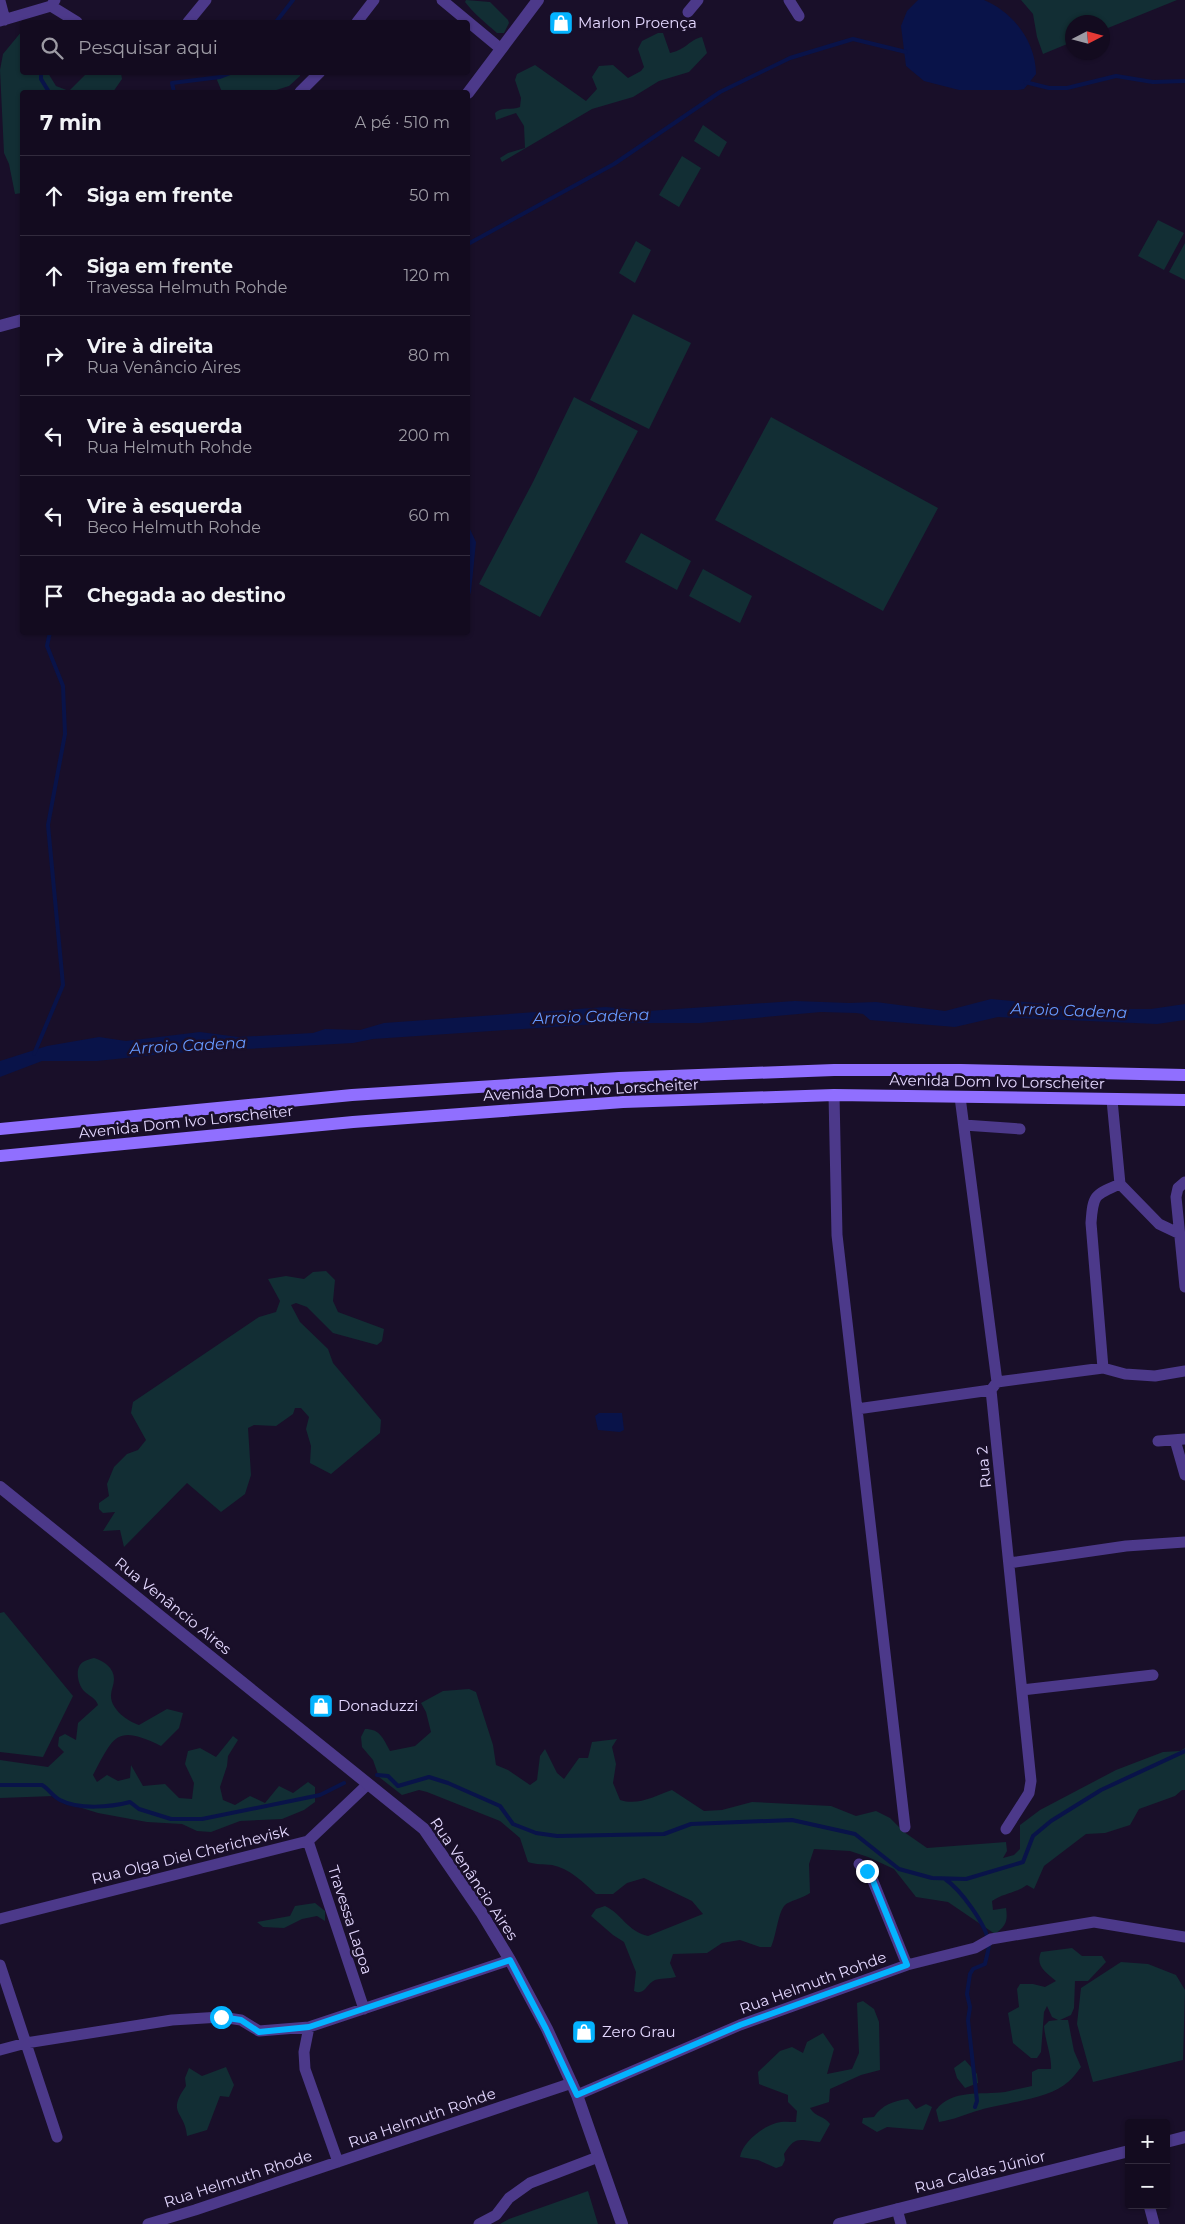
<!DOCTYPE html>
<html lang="pt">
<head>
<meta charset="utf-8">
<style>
	body { margin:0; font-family:Montserrat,sans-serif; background:#1c1428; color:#f1f3f6 }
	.controls { position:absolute; right:15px; bottom:15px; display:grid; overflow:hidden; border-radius:5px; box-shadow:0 1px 4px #0004 }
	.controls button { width:45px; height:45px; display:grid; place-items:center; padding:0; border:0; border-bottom:1px solid #322b3d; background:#130b1f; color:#f1f3f6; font:25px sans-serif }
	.compass { position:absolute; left:1065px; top:15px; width:45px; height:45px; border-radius:50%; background:#130b1f; box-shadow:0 1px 4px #0004; rotate:84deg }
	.stop { position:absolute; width:15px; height:15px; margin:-11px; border:4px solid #04b3ff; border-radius:50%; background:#fff }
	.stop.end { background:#04b3ff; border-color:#fff; box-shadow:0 1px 5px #0008 }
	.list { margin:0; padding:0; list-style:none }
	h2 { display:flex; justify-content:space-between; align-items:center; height:65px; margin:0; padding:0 20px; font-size:21px }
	h2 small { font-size:16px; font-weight:400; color:#9d9ba4 }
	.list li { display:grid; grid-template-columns:32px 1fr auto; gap:15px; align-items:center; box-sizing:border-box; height:80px; padding:0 20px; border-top:1px solid #322b3d }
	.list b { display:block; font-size:19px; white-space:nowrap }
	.list p { margin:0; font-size:16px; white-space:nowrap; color:#9d9ba4 }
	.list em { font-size:16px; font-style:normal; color:#9d9ba4 }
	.icon { flex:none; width:28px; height:28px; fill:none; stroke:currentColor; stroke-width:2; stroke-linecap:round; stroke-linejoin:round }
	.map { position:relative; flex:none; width:1185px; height:2224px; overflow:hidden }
	.search { position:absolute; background:#130b1f; box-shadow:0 1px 4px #0004; left:20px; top:20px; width:450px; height:55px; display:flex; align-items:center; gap:12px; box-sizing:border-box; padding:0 18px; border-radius:5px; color:#9d9ba4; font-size:19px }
	.panel { position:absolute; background:#130b1f; box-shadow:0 1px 4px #0004; left:20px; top:90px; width:450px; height:545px; border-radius:5px }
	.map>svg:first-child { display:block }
	.green { fill:#122e34 }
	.water { fill:#091349 }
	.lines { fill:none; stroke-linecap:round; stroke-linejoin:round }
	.stream { stroke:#091349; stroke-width:4 }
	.minor { stroke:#4c398a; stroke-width:11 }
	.tertiary { stroke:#4c398a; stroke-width:12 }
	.secondary { stroke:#906fff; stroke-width:12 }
	.route { stroke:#04b3ff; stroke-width:6 }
	.labels { text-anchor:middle; stroke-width:5; stroke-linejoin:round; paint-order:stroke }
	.poi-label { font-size:15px; fill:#e4d8ff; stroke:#190f29; text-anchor:start }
	.street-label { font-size:15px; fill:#e4d8ff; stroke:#190f29 }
	.water-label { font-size:16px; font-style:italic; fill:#69f; stroke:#190f29 }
</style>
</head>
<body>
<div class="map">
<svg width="1185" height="2224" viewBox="0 0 1185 2224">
	<rect width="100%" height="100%" fill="#190f29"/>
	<path class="green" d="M466,0l24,2 18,18 1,3 -5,10h-7c-11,-10 -23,-19 -32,-31z
		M1021,0h156l-74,30 -1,-8h-30v20l-29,12 -6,-17 -4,-23z
		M22,31v41l26,1 8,13 13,5 18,-18h34l1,6 -9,13h-91v101l-7,1 -6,-30 -5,-11 -4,-83 3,-16z
		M658,33h5l7,20c16,-3 20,-14 32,-16l5,16 -18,19 -30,9 -26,16 -41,12 -90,53 -2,-4 8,-5 17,-5 -1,-22 -8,-13 -20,7 -1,-7c8,-7 16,-2 25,-6l1,-9 -6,-18 2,-6 18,-9 51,36 11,-12 -5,-12 7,-11 14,-1 15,13 13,-7 3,-4 -6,-18 4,-8z
		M300,73v3l-11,10 -19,6h-48l-5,-12 3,-7z
		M703,125l24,17 -8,15 -25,-16z
		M682,156l19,12 -22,39 -20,-12z
		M1158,220l26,13 -20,37 -26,-14z
		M636,241l15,9 -16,33 -16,-10z
		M1185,243v37l-16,-8z
		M633,314l58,29 -42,86 -59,-29z
		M574,397l64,34 -98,186 -61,-33 54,-102z
		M771,417l167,91 -55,103 -168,-91z
		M641,533l50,28 -14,29 -52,-28z
		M703,569l49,27 -12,27 -51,-27z
		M326,1271l9,9 -2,21 5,11 46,17 -2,12 -5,4 -44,-12 -26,-26 -11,-4 -5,2 9,17 28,27 5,14 48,57 -1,13 -49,41 -21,-11 1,-17 -5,-17 3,-12 -8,-9h-6l-2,6 -17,12 -22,-1 -6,3 3,47 -6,19 -24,18 -34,-29 -63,64 -4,-17 -17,1 12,-19 -12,1 -4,-4v-6l10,-7 -2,-12 7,-17 13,-13 11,-4 8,-10 -15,-27 2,-11 126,-85 17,-5 4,-11 -12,-22 18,-3 18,3 9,-7z
		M4,1612l69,84 -30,61 -43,-5v-139z
		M94,1658c10,3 20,10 20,21 0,6 -3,11 -3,16 -1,14 17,27 28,30l28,-16 16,4 -4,15 -18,18c-45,-22 -47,-10 -68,29l4,7 10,-7 11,6 12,-3 1,-13 12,21 22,-2 14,14 13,1 2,-16 -9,-19 3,-13 12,-3 16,9 17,-21 5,4 -10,16 -1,10 -7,21 3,13 12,5 15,-9 15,7 14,-17 14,7 15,-11 7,5v15l-11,8 -22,9 -42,2 -29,11 -14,-1 -15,-7 -35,-2 -49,-9 -29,-9 -15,-8 -54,2v-38l48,7 16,-15 -6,-6 1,-9 6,-3 11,6 2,-17 20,-18c-3,-8 -8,-8 -14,-14 -6,-6 -10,-23 -1,-29 3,-2 7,-3 11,-4z
		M469,1689l7,3 17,53 3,20 12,5 22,15 7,-5 3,-24 5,-7 12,24 7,6 15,-21h9l4,-16 25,-3 -5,8 4,17 -3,19 7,17c18,6 35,-4 52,-10l32,21 18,-1 30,-8 79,4 25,10 20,-5 14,7 14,14 23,16 79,-6 1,9 -4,7 11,-3 6,-6v-24l20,-15 76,-40 47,-18 17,-1 5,-3v42h-3l-7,6 -36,13 -9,16 -25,8 -19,1 -42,32 -10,23 -7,-4c-13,9 -23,8 -35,16l1,9 13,-2c2,13 0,18 -11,26l-47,-32 -32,-5 -22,-28 -26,-12 -18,-6 -36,-2 -5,15 1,29c-7,5 -21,8 -25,12 -7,7 -9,32 -14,42h-11l-20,-7 -18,3 -15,10 -34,1 -3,9 6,14c-7,2 -16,1 -21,3 -9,4 -10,16 -21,11l2,-19 -12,-30 -11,-7 -22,-19 5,-7 9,-3c16,7 23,26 43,30l55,-22 -11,-13 -48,-23 -17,5 -14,11h-17c-12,-11 -27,-26 -44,-29 -9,-1 -15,0 -24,-3l-8,-24 -20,-17 -73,-29 -8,-2 -17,5 -23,-18 -6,-17 -11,-13 -1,-10 4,-8c15,0 18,9 25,22l25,-5 16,-14 -5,-20 -5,-9 22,-12z
		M315,1903l10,8v10l-8,-5 -15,3 -18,9 -21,-1 -6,-5 33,-6 5,-10z
		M1072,1948l10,8h20l4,6 -18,19h-13l-1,27 -3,7 -11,5h8l6,31 7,16c-4,5 -8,11 -13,15 -18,17 -64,21 -88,28 -14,4 -27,10 -41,12l-3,-12c16,-21 45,-15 69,-18 9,-2 18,-4 27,-6v-14l6,-3h13c1,-12 -6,-29 -7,-43l5,-5 9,-1 -6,-3 -5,-11 -3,6 -3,40 -4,6h-6l-18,-15 -5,-30 11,-6 -2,-18 3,-5h13l12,3 11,-6c-10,-9 -21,-15 -15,-29z
		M1121,1962l27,2 28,11 9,15 -2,70 -90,22 -16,-58 4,-36z
		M863,2001l11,8 5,13 1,48 -19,5 -31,14 -1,13 -19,6c5,9 15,8 20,16l-10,18c-20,-2 -25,-7 -36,12l1,6 -3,6 -6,2 -18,-8 -18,-3c2,-14 22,-30 36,-34 6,-2 14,-1 20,-1l1,-11 -9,-9v-7l-29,-11 -1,-12 22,-21 12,-4 11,6 4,-11 16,-9 11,16 -7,25 25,-5 7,-16 -2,-50z
		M965,2060l12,14 1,9 -13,5 -8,-10 -3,-10z
		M226,2067l8,18 -5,12 -9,-1 -13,34 -20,6c-2,-25 -21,-22 -1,-50l-1,-8 4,-10 13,8z
		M908,2099l8,10 10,-5 6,3 -9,23 -36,-3 -10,5 -15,-9 1,-5 11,-1c8,-12 19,-16 34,-18z
		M588,2191l10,33h-98l9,-5z"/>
	<path class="water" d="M918,0h66c29,12 52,42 52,74l-12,15 -6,1h-59l-35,-9 -18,-15 -5,-40 6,-15z
		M468,525l8,17 -5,50 -3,8z
		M991,999l66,6 15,4h79l34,-5v16l-28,4 -159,-7 -43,10 -85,-7 -7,-6 -7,-1 -35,-1 -121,11h-89l-238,16 -20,4 -180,10 -76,8h-55l-42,16v-16l47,-15 52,-9 27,4 74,-9 38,5 75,-4 12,-4 35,1 24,-7 222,-16 42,4 147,-10 54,2 27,-1 69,9z
		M599,1413h23l2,17 -4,2 -22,-2 -3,-14z"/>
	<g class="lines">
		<path class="stream" d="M276,22l17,-22
			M41,72v7l8,13
			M1025,82l24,6h18l49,-12 37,6 32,-1
			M174,92l-2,-9 48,-6 13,-5
			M468,244l146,-80 106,-72 70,-34 63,-19 53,13
			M34,1054l29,-69 -15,-160 17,-91 -2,-48 -16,-40 3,-14
			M377,1775l11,1 10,10 31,-9 19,6 52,23 13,18 23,9 21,3 107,-2 27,-10 101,-4 63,14 44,35 33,9 34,1 57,-17 10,-26 18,-15 50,-31 84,-39
			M0,1785h42c7,4 10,11 18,15 19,10 51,7 70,2l9,7 32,10h31l118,-24 24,-12
			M945,1879c15,10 42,46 44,65 0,6 -3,14 -4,20l-12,5 -3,5 -3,20 3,13 -2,13 9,81 -2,6"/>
		<path class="minor" d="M442,0l59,49
			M789,0l10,16
			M0,1l5,19
			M51,6l26,16
			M688,12l10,-12
			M0,21l51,-15 4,-6
			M188,22l18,-22
			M357,22l17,-22
			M300,92l20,-20
			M834,1095l3,140 68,592
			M960,1097l37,285 -6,8 40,391 -2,12 -23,36
			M1112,1100l8,84 39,40 21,10
			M964,1125l56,4
			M1185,1182l-7,6 -2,9 9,90
			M1103,1368l-12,-145c2,-28 3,-28 29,-39
			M997,1382l106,-14 22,6 30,2 30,-5
			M857,1409l134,-19
			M1175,1440l10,35
			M1158,1441l27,-2
			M1009,1563l117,-17 59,-4
			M1022,1690l131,-15
			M308,1841l56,168
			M859,1864l14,17 34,84
			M0,1919l308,-78 60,-57
			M0,1965l57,172
			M309,2027l-5,25 1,17 33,93
			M0,2050l26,-7 146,-23 49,-3 20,3 18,11 50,-4 201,-67
			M577,2095l163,-70 167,-60 68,-17 16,-9 103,-17 91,15
			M1149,2205l5,19
			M897,2209l4,15
			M148,2224l47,-14 377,-127
			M479,2224l17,-9 13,-17 21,-15 68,-26"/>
		<path class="tertiary" d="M468,93l70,-93
			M0,326l22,-6
			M0,1487l424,342 57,83 29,48 37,69 30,66 45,129
			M1166,2142l19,-5
			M839,2224l290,-73"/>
		<path class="secondary" d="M0,1129l352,-34 267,-17 215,-8h127l224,5
			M0,1156l353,-34 270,-20 211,-7 351,5"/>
	</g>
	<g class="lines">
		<path class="route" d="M221,2017l20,3 18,12 50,-5 201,-67 36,69 31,66 163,-70 167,-60 -34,-84 -6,-10"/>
	</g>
	<defs>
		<symbol id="shop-square" viewBox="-11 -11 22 22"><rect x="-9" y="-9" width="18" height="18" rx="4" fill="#04b3ff" stroke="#190f29"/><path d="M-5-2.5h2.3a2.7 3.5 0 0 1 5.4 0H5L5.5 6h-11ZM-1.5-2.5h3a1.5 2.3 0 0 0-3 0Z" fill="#fff"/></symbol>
	</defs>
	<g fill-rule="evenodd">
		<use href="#shop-square" x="547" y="9" width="28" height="28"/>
		<use href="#shop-square" x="307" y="1692" width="28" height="28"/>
		<use href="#shop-square" x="570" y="2018" width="28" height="28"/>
	</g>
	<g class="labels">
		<g class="poi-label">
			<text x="578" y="28">Marlon Proença</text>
			<text x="338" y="1711">Donaduzzi</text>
			<text x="602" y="2037">Zero Grau</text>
		</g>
		<g class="street-label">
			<text transform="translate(997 1082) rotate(1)" y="5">Avenida Dom Ivo Lorscheiter</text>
			<text transform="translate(591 1090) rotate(-3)" y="5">Avenida Dom Ivo Lorscheiter</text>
			<text transform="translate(186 1122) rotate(-6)" y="5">Avenida Dom Ivo Lorscheiter</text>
			<text transform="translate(984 1467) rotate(-96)" y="5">Rua 2</text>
			<text transform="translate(173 1606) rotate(39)" y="5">Rua Venâncio Aires</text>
			<text transform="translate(190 1855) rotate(-14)" y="5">Rua Olga Diel Cherichevisk</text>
			<text transform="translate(474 1879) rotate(56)" y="5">Rua Venâncio Aires</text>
			<text transform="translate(350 1920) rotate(72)" y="5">Travessa Lagoa</text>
			<text transform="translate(813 1983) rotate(-20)" y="5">Rua Helmuth Rohde</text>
			<text transform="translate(422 2118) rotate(-19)" y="5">Rua Helmuth Rohde</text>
			<text transform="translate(980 2172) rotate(-14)" y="5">Rua Caldas Júnior</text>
			<text transform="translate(238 2179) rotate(-18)" y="5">Rua Helmuth Rhode</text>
		</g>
		<g class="water-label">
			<text transform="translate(1069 1010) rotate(2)" y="6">Arroio Cadena</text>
			<text transform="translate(591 1016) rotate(-2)" y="6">Arroio Cadena</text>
			<text transform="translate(188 1045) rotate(-3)" y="6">Arroio Cadena</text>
		</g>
	</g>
</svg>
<div class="controls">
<button>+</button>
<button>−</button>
</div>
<svg class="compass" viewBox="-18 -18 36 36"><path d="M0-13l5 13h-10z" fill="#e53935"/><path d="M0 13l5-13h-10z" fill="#9d9ba4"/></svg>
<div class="stop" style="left:221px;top:2017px"></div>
<div class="stop end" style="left:867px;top:1871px"></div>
<div class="search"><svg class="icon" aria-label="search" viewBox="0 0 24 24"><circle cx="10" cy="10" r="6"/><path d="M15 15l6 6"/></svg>Pesquisar aqui</div>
<section class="panel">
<h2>7 min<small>A pé · 510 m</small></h2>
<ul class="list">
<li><svg class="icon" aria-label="ahead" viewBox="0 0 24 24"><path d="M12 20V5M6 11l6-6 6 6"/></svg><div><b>Siga em frente</b></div><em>50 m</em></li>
<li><svg class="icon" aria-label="ahead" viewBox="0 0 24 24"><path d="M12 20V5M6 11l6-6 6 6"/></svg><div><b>Siga em frente</b><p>Travessa Helmuth Rohde</p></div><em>120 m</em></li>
<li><svg class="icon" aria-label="right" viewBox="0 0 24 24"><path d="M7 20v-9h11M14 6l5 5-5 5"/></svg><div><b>Vire à direita</b><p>Rua Venâncio Aires</p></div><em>80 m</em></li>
<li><svg class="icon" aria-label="left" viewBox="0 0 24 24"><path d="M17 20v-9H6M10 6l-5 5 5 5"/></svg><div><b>Vire à esquerda</b><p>Rua Helmuth Rohde</p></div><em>200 m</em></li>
<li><svg class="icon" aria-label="left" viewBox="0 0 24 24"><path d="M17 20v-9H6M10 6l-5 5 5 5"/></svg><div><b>Vire à esquerda</b><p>Beco Helmuth Rohde</p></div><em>60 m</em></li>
<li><svg class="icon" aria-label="arrive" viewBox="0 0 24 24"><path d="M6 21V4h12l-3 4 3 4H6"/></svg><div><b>Chegada ao destino</b></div></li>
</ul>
</section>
</div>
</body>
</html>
